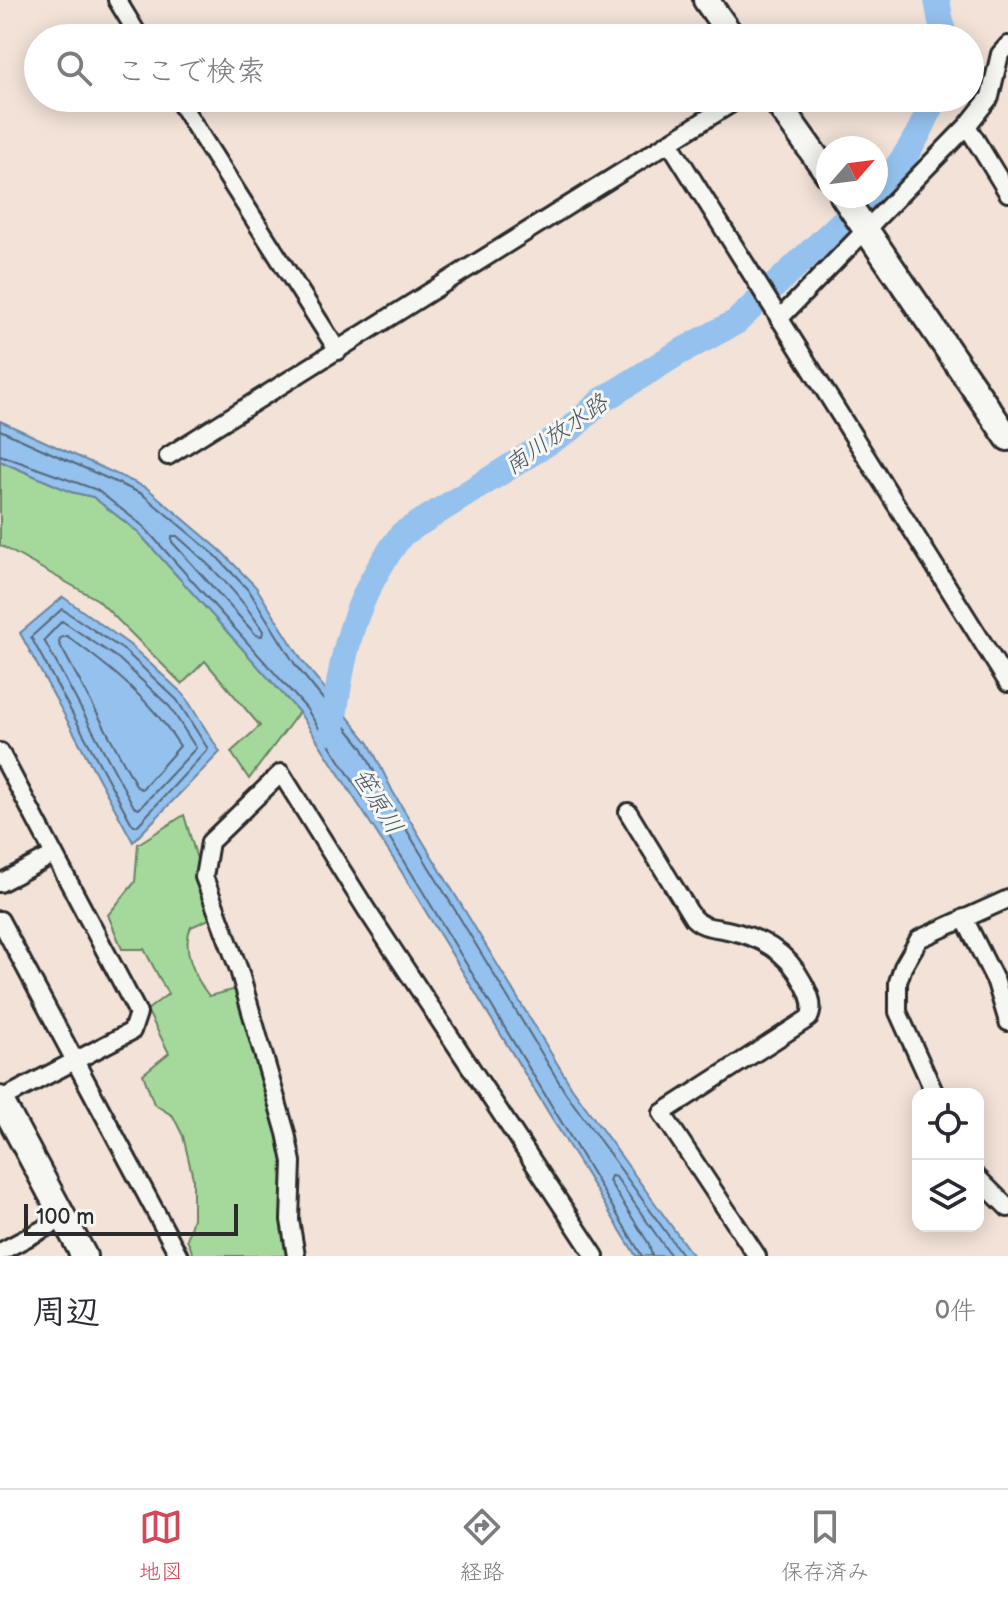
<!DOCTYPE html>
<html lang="ja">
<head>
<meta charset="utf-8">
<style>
	body { margin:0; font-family:"Balsamiq Sans","Klee One",sans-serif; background:#f7f7f7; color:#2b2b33 }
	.controls { position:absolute; right:24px; bottom:24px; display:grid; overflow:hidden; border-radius:16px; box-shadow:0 4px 20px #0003 }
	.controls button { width:72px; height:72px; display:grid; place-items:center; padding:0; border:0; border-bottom:2px solid #e1e1e2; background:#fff; color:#2b2b33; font:40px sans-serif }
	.compass { position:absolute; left:816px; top:136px; width:72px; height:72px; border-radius:50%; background:#fff; box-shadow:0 4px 20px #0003; rotate:62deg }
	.scale { position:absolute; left:24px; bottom:20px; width:214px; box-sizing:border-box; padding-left:8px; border:4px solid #2b2b2b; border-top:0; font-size:22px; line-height:28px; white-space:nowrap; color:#2b2b2b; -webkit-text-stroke:6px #f6f6f2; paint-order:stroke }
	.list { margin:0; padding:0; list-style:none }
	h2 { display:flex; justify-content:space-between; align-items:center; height:104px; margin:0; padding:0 32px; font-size:34px }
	h2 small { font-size:26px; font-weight:400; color:#7c7c81 }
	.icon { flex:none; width:44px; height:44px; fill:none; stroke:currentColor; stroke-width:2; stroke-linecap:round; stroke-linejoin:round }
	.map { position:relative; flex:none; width:1008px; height:1256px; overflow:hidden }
	.search { position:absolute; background:#fff; box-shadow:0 4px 20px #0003; left:24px; right:24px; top:24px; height:88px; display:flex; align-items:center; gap:20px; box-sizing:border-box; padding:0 28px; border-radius:44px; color:#7c7c81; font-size:30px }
	.sheet { height:232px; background:#fff }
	nav { display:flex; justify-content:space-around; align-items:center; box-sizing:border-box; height:112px; border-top:2px solid #e1e1e2; background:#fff; font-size:22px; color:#7c7c81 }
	nav a { display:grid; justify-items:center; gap:4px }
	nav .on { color:#d1495b }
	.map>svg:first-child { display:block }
	.green { fill:#a4d99b; stroke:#688263; stroke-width:2 }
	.water { fill:#94c1ee; stroke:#6a85a0; stroke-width:2 }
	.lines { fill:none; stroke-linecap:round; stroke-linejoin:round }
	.shore { stroke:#556779; stroke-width:2 }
	.river { stroke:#94c1ee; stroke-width:26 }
	.street-casing { stroke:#2b2b2b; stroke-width:22 }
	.secondary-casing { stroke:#2b2b2b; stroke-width:30 }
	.street { stroke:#f6f6f2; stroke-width:16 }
	.secondary { stroke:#f6f6f2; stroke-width:24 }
	.labels { text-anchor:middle; stroke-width:6; stroke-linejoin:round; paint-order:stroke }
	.water-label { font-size:24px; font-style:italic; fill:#4a5866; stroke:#f6f6f2 }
</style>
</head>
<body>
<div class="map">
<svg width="1008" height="1256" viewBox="0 0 1008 1256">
	<rect width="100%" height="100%" fill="#f2e2d8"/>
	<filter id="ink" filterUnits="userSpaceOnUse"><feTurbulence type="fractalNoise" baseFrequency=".0125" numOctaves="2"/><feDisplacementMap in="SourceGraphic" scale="16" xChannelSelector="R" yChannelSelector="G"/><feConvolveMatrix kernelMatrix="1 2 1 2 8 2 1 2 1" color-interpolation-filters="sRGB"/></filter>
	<g filter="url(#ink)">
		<path class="green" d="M0,461l71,31 22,5 45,35 161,180 -50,67 -18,-27 29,-26 -55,-65 -23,23 -84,-84 -98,-55z
			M184,815l30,102 -23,10c-10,22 4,51 18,69l28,-7 46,154 7,113h-96l-7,-16 6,-22v-40l-10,-42 -10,-20 -19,-12 -11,-30 26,-21 -22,-43 21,-16 -24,-45h-22l-14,-34 27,-33 3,-38z"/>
		<path class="water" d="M0,421l147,67 73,62 36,37 47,75 66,81 24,49 179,296 121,168h-57l-238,-390 -99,-154 -161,-180 -45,-35 -22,-5 -71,-31z
			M63,597l67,48 54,50 36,57 -87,90 -113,-209z"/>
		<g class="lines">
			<path class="shore" d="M0,430l142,64 73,61 35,37 46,74 66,81 24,49 179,296 118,164
				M0,455l97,35 46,36 163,182 99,154 237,394
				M172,536h5c33,29 62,57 86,95l-1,5 -6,-1 -84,-93z
				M62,609l63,42 52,49 31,49 -71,77 -5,-2 -101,-187z
				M62,621l57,38 51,48 26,41 -57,61 -5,-2 -90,-167z
				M67,636c44,32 84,64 113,110l-38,43 -5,-2 -78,-144 1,-5z
				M652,1256l-3,-12 -40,-63 2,-5 5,1 55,79"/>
			<path class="river" d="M937,0l7,38
				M876,191c26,-25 46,-60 58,-93
				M332,732c10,-79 20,-132 70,-198l170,-106 29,-27 77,-48 58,-31 134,-126"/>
			<defs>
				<path id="street" d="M117,0l23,38
					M177,98l161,253
					M967,126l41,67
					M669,142l339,541
					M779,319l188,-193 23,-29 10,-43 8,-9
					M168,456l572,-358
					M0,752l138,261 -6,18 -132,69
					M628,812l65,106c10,10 20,9 34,12 33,7 60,21 76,52 6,11 12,24 6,36l-147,95 95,143
					M0,883l53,-28
					M964,918l32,64 12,40
					M0,920l179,336
					M935,1094l-37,-82v-30l5,-15 16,-28 89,-40
					M978,1178l30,30
					M0,1252l64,-34
					M296,1256l-6,-36 2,-58 -6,-29 -47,-163 -35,-93 6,-35 71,-69 85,136 229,347"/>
				<path id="secondary" d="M706,0l27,38
					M774,98l54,76
					M843,196l165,242
					M0,1099l84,157"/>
			</defs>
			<use href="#street" class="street-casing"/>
			<use href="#secondary" class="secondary-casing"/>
			<use href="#street" class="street"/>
			<use href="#secondary" class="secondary"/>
		</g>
	</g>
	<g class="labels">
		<g class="water-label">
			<text transform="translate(556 434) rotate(-35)" y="8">南川放水路</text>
			<text transform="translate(378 801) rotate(58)" y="8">笹原川</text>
		</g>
	</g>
</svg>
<div class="controls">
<button><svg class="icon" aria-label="locate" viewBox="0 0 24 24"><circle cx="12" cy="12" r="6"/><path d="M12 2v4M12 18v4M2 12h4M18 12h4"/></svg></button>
<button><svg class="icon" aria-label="layers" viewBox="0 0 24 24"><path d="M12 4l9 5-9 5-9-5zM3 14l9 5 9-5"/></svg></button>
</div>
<svg class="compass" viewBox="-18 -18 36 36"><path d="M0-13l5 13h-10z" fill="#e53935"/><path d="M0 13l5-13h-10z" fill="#7c7c81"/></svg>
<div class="scale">100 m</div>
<div class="search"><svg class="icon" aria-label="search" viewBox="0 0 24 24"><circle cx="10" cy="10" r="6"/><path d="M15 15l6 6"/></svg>ここで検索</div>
</div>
<section class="sheet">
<h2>周辺<small>0件</small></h2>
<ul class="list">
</ul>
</section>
<nav>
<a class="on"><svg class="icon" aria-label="map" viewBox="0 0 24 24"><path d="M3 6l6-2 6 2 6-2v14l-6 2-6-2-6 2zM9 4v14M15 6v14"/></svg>地図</a>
<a><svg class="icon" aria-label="directions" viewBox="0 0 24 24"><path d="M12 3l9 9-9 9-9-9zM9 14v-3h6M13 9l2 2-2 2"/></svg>経路</a>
<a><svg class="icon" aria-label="saved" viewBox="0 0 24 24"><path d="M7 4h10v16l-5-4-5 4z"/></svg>保存済み</a>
</nav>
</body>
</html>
